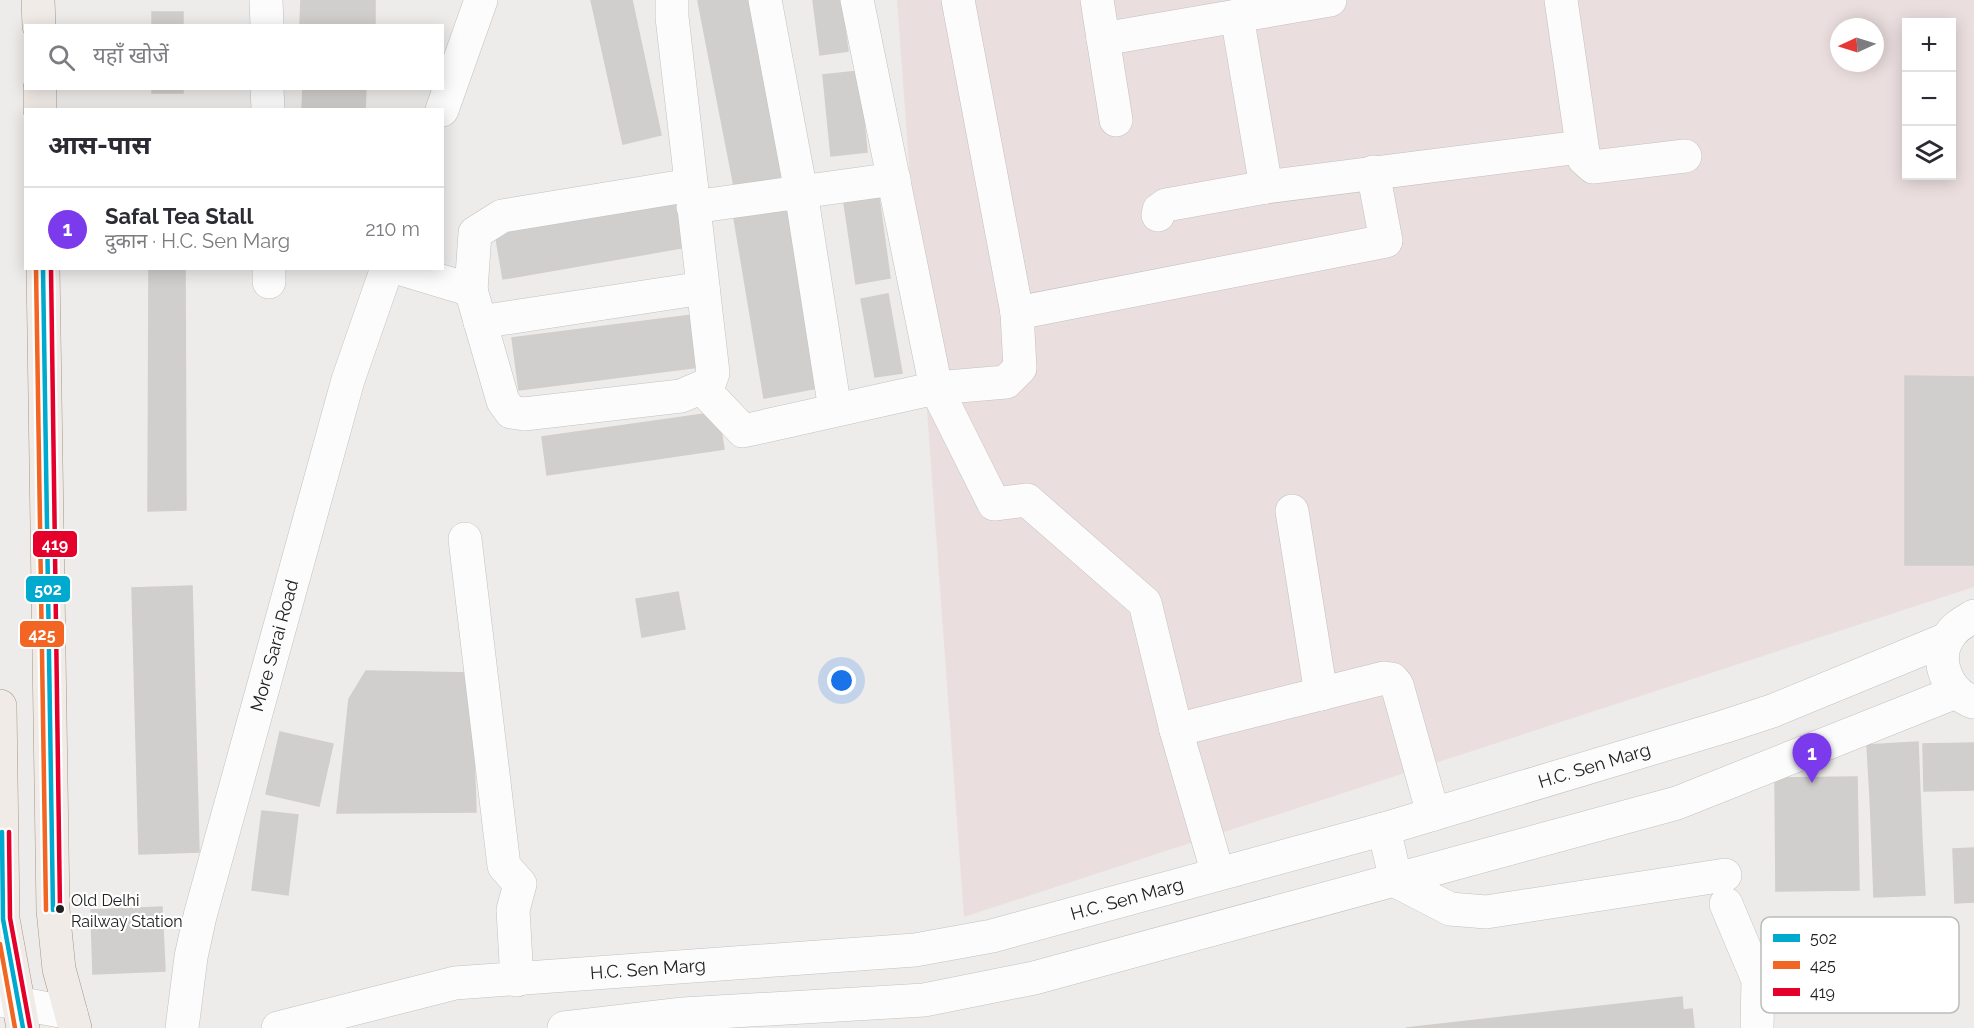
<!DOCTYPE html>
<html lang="hi">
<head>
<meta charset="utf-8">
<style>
	body { margin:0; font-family:Raleway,"Noto Sans Devanagari",sans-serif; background:#f2f2f3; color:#2b2b33 }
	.controls { position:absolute; right:18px; top:18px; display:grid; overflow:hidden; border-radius:0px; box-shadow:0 3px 15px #0003 }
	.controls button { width:54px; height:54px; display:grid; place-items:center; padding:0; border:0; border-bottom:2px solid #e1e1e2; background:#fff; color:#2b2b33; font:30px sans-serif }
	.compass { position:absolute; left:1830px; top:18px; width:54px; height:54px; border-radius:50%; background:#fff; box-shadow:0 3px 15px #0003; rotate:266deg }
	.you { position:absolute; left:842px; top:681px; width:21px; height:21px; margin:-15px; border:4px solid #fff; border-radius:50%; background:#1a73e8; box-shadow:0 0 0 9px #1a73e833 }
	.badge { display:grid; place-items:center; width:39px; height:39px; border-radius:50%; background:#7c3aed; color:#fff; font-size:20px; font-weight:700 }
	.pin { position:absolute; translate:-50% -50px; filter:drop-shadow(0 2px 3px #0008) }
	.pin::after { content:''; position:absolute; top:32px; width:21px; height:18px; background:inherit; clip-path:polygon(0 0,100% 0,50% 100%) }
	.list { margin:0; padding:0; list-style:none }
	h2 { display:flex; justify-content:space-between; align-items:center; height:78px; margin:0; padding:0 24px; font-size:26px }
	h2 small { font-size:20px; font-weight:400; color:#7c7c81 }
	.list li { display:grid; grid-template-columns:39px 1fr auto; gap:18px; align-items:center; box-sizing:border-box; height:84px; padding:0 24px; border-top:2px solid #e1e1e2 }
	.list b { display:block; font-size:22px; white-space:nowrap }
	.list p { margin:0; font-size:20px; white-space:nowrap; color:#7c7c81 }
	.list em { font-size:20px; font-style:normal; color:#7c7c81 }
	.icon { flex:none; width:33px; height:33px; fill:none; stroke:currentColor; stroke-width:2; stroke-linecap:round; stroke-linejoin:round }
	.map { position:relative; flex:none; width:1974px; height:1028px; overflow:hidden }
	.search { position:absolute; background:#fff; box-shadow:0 3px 15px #0003; left:24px; top:24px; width:420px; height:66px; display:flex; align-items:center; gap:15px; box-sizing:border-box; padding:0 21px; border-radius:0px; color:#7c7c81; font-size:22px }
	.panel { position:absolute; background:#fff; box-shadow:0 3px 15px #0003; left:24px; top:108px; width:420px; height:162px; border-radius:0px }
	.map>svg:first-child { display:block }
	.commercial { fill:#ebdede; fill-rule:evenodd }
	.building { fill:#d1cfcd; stroke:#d1cecc; stroke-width:1.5 }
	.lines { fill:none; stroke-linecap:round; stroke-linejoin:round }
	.minor-casing { stroke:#c2c1c0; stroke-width:34 }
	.major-casing { stroke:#a39788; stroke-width:34 }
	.minor { stroke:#fcfcfc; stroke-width:33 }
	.major { stroke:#f1ebe7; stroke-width:33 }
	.bus-1-casing { stroke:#fff; stroke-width:9 }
	.bus-2-casing { stroke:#fff; stroke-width:9 }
	.bus-3-casing { stroke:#fff; stroke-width:9 }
	.bus-1 { stroke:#00a9ce; stroke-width:4.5 }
	.bus-2 { stroke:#f26522; stroke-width:4.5 }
	.bus-3 { stroke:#e4002b; stroke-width:4.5 }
	.bus-dot { fill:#212121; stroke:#fff; stroke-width:2 }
	.labels { text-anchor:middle; stroke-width:4.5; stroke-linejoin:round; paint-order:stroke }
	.bus-label { font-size:16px; fill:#212121; stroke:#fff; text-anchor:start }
	.street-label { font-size:18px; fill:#212121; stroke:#fff }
	.key { fill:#fff; stroke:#bcbcbc; stroke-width:1.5 }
	.key-label { font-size:16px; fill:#212121 }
	.line-badge { stroke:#fff; stroke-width:2 }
	.badge-label { font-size:16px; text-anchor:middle; font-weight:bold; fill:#fff }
</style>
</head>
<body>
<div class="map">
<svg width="1974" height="1028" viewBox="0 0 1974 1028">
	<rect width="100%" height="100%" fill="#eeecea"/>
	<path class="commercial" d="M897,0h1077v587l-1010,330zM1906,22h46v154h-46zM1839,27h36v36h-36z"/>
	<path class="building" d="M301,0h74v26h-75z
		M591,0h41l29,135 -38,9z
		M706,0h45l34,176 -51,10 -36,-185z
		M813,0h28l7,51 -28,4z
		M152,12h31v14h-31z
		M859,71l8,81 -36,4 -8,-81z
		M152,88h31v5h-31z
		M303,88h63l-1,22h-63z
		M879,198l11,80 -34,6 -12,-81z
		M679,200l8,47 -184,32 -8,-47z
		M788,209l30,179 -54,10 -30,-180z
		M149,268h36l1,242 -38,1z
		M888,294l14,79 -27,4 -14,-78z
		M692,315l7,52 -180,23 -7,-52z
		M1905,376l69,1v188h-69z
		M718,412l6,37 -177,26 -5,-38z
		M192,586l7,266 -60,2 -7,-266z
		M678,592l7,37 -43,8 -6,-38z
		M366,671l105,2 5,139 -139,1 12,-114z
		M280,732l53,12 -14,62 -53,-12z
		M1918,742l2,51 -50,3 -3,-51z
		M1974,743v47l-50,1 -1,-47z
		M1857,777l2,113 -83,1 -1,-113z
		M1920,793l2,48 -50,2 -2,-47z
		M262,811l36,4 -10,80 -36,-5z
		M1922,841l3,54 -51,2 -2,-54z
		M1974,848v54l-19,1 -2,-54z
		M162,907l3,64 -72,3 -2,-64z
		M1682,997l1,13 9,-1 2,19h-288z"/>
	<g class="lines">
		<defs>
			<g id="minor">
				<path d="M266,0l1,26"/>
				<path d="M765,0l36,192 32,205"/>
				<path d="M857,0l79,388 58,116 33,-4 118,103 31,127 42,144"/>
				<path d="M958,0l59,313"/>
				<path d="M1097,0l19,120"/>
				<path d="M1561,0l23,159 9,8 92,-11"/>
				<path d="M1237,16l29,171"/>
				<path d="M1103,39l227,-39"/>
				<path d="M267,88l1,22"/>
				<path d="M442,110l39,-110"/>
				<path d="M693,207l201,-28"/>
				<path d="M1158,215l1,-5 7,-5 100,-18 314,-40"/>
				<path d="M269,268v14"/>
				<path d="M398,268l73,22 32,111 8,11 13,2 157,-18 28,-12 4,-11 -41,-356v-17"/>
				<path d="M471,290l4,-57 27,-17 189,-31"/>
				<path d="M480,322l223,-34"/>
				<path d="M703,389l40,42 193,-43 70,-6 14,-14 -3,-55 369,-72 -13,-69"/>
				<path d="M1292,511l29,183"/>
				<path d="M465,539l39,327 16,18 -7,26 4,70"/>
				<path d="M1973,702c-25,-9 -39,-41 -25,-64 6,-11 16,-16 26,-22"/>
				<path d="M1176,730l208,-52 8,1 5,6 36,129"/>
				<path d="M1384,829l12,52 54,28 36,3 239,-37"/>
				<path d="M1726,904l32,76 -1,48"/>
				<path d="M0,1000l71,13"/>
				<path id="s1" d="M182,1028l9,-71 9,-41 148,-536 39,-112"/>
				<path id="s2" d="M278,1028l177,-45 460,-33 77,-14 392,-107 339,-102 49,-16 175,-72"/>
				<path d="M564,1028l119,-14 241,-14 110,-22 643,-175 279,-111"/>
			</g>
			<path id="major" d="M38,0l1,26
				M40,88v22
				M43,268l10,642 6,59 16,59
				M0,706l3,213 20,109"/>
		</defs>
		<use href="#minor" class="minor-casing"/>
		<use href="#major" class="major-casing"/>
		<use href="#minor" class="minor"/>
		<use href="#major" class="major"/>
		<defs>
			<path id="bus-1" d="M43,268l10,642
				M2,832l1,87 20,109"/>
			<path id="bus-2" d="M36,268l10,642
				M0,944l15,84"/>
			<path id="bus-3" d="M51,268l9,642
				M9,832l1,86 20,109"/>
		</defs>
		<use href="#bus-1" class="bus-1-casing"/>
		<use href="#bus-2" class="bus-2-casing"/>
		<use href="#bus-3" class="bus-3-casing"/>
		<use href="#bus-1" class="bus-1"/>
		<use href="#bus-2" class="bus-2"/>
		<use href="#bus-3" class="bus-3"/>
	</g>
	<circle class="bus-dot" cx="60" cy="909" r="5"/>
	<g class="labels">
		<g class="bus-label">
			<text x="71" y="906">Old Delhi<tspan x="71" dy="21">Railway Station</tspan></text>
		</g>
		<g class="street-label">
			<text dy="6" stroke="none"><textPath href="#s1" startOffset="394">More Sarai Road</textPath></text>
			<text dy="6" stroke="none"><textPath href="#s2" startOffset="1348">H.C. Sen Marg</textPath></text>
			<text dy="6" stroke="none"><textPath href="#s2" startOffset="862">H.C. Sen Marg</textPath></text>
			<text dy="6" stroke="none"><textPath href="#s2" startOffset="376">H.C. Sen Marg</textPath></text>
		</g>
	</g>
	<rect x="1761" y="917" width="198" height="96" rx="9" class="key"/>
	<rect x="1773" y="934" width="27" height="8" fill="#00a9ce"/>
	<rect x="1773" y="961" width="27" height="8" fill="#f26522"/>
	<rect x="1773" y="988" width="27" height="8" fill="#e4002b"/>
	<g class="key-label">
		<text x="1810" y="944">502</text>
		<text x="1810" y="971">425</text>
		<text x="1810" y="998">419</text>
	</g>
	<g class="line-badge">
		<rect x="32" y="530" width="46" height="28" rx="6" fill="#e4002b"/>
		<rect x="25" y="575" width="46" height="28" rx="6" fill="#00a9ce"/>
		<rect x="19" y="620" width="46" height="28" rx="6" fill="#f26522"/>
	</g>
	<g class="badge-label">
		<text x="55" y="550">419</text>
		<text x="48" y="595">502</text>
		<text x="42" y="640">425</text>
	</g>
</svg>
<div class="controls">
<button>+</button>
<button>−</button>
<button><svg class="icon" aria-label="layers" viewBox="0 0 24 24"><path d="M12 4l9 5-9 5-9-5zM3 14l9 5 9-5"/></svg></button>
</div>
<svg class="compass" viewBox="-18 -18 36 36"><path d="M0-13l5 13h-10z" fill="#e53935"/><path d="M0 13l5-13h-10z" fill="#7c7c81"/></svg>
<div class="you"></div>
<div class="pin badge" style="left:1812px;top:783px">1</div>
<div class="search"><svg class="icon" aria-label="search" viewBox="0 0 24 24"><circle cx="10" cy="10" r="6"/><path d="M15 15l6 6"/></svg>यहाँ खोजें</div>
<section class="panel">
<h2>आस-पास<small></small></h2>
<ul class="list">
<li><span class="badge">1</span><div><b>Safal Tea Stall</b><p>दुकान · H.C. Sen Marg</p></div><em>210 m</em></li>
</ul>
</section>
</div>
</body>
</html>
